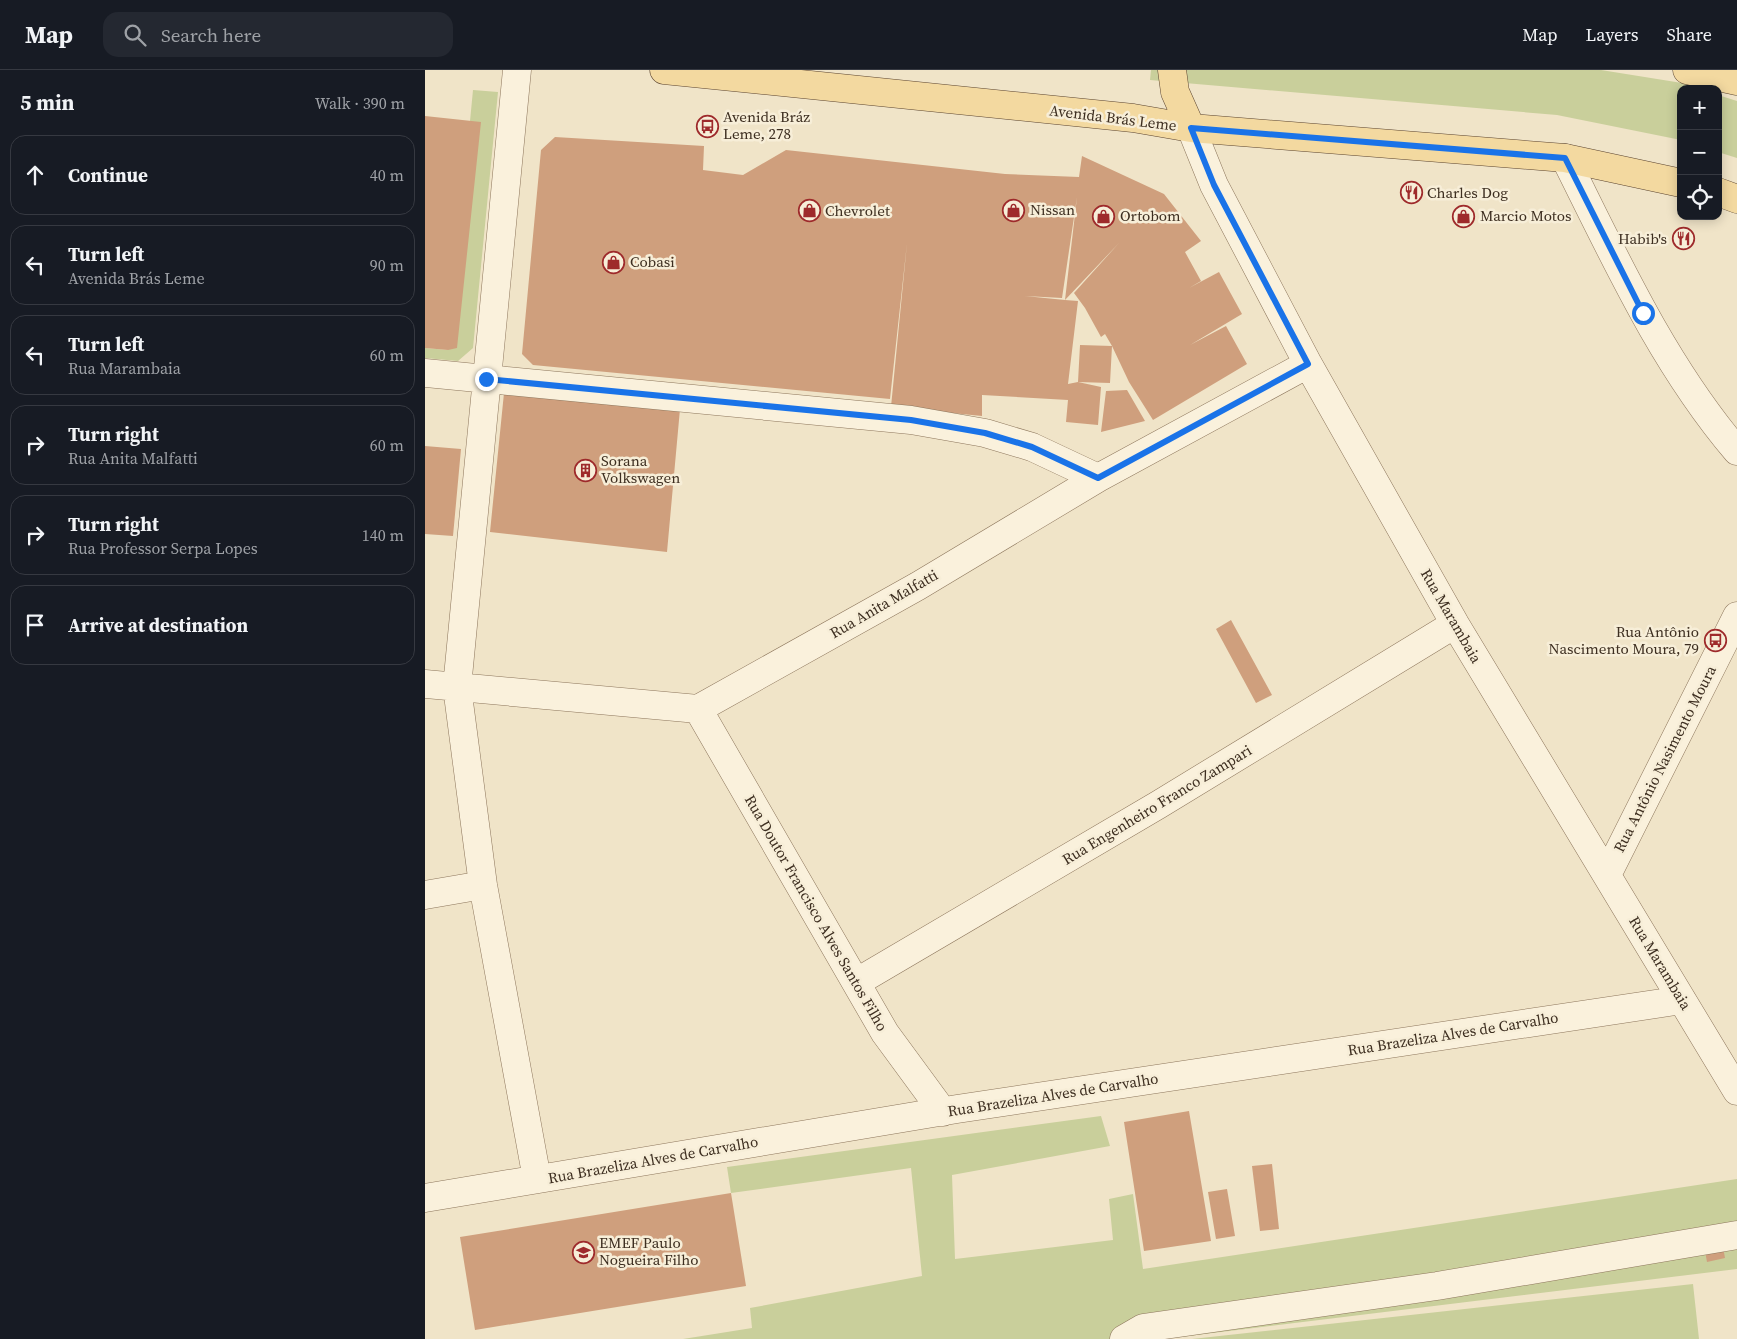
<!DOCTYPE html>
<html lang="en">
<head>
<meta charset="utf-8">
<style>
	body { margin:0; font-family:"Source Serif 4",serif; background:#242831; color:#f1f3f6 }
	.controls { position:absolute; right:15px; top:15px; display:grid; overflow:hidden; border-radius:10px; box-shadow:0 2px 12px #0003 }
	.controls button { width:45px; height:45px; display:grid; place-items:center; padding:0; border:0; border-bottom:1px solid #363941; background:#171b24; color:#f1f3f6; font:25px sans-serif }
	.stop { position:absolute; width:15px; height:15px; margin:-11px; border:4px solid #1a73e8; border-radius:50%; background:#fff }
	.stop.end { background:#1a73e8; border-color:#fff; box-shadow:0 1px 5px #0008 }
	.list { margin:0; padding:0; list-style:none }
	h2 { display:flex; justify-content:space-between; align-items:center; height:65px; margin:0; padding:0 20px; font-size:21px }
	h2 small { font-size:16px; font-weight:400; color:#9ea1a6 }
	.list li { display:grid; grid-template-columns:32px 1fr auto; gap:15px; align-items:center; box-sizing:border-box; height:80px; margin:0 10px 10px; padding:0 10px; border:1px solid #363941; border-radius:15px }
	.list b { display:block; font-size:19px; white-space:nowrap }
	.list p { margin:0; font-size:16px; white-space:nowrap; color:#9ea1a6 }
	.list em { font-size:16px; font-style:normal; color:#9ea1a6 }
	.icon { flex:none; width:28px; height:28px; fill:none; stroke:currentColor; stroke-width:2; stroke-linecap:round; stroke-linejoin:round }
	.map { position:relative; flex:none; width:1312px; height:1269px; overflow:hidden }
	header { display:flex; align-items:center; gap:30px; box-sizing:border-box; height:70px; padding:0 25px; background:#171b24; border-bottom:1px solid #363941 }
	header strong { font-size:24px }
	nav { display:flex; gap:28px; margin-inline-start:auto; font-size:18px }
	.search { width:350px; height:45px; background:#242831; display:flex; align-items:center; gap:12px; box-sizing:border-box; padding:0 18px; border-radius:15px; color:#9ea1a6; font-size:19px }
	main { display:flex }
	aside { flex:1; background:#171b24 }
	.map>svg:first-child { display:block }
	.green { fill:#c9cf9b }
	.building { fill:#cf9f7d; fill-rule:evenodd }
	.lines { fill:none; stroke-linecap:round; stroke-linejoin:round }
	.minor-casing { stroke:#8d765c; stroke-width:29 }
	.major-casing { stroke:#5b4430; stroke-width:29 }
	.minor { stroke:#faf1dc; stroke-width:28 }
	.major { stroke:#f3d9a0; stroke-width:28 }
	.route { stroke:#1a73e8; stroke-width:6 }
	.labels { text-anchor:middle; stroke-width:5; stroke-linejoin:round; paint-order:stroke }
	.poi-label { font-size:15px; fill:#3d2e20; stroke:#f7eed8; text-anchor:start }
	.street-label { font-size:15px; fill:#3d2e20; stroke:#f7eed8 }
</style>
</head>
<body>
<header>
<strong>Map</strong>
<div class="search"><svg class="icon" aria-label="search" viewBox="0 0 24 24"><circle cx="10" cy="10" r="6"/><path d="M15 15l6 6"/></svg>Search here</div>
<nav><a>Map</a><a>Layers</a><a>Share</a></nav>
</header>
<main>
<aside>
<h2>5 min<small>Walk · 390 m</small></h2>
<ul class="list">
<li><svg class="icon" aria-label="ahead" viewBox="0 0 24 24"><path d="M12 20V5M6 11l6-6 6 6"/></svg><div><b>Continue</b></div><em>40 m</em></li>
<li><svg class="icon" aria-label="left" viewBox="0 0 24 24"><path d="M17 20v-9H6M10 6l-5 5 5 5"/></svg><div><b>Turn left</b><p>Avenida Brás Leme</p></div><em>90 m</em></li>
<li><svg class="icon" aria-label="left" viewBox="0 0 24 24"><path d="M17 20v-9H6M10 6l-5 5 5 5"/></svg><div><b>Turn left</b><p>Rua Marambaia</p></div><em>60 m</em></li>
<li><svg class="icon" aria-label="right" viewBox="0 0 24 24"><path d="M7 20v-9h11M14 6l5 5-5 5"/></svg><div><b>Turn right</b><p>Rua Anita Malfatti</p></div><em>60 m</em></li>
<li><svg class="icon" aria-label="right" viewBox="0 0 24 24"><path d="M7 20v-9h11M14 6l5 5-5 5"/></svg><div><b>Turn right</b><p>Rua Professor Serpa Lopes</p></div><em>140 m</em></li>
<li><svg class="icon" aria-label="arrive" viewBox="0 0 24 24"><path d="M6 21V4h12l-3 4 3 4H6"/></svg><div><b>Arrive at destination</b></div></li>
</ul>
</aside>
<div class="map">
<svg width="1312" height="1269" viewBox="0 0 1312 1269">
	<rect width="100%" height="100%" fill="#f0e4c8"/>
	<path class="green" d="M726,0h450l81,13 19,6h-20v51l-124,-25 -407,-35z
		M48,20l25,2 -25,256 -15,13 -33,-3v-10l23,2z
		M1293,25l19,6v57l-19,-6z
		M676,1046l9,30 -158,29 3,84 158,-19 -4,-41 24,-5 10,75 594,-90v90l-573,70h-481l69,-11 -2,-20 172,-32 -11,-108 -180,25 -4,-26z
		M1268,1214l6,55h-507z"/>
	<path class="building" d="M0,46l56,6 -24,226 -9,2 -23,-2z
		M130,67l149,9 -1,24 40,5 43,-25 219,24 74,3 3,-21 82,38 37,47 -16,11 16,29 -12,7 30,-16 23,42 -52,31 36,-19 21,38 -94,56 -24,-38 -17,-36 -2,37 -32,-1 2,-37 32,1 -7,-12 -4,3 -16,-29 -11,-15 45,-50 -54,57 13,1 -10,83 10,-2 23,5 -3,38 -32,-3 2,-22 -86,-5v21l-91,-9 16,-164 -17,156 -357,-34 -11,-11 19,-204zM652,127l-12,103 -40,-4 37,2z
		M702,320l18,31 -44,11 5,-41z
		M79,323l176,16 -13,143 -177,-20z
		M0,376l36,3 -8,87 -28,-2z
		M806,550l41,75 -16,8 -40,-74z
		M764,1041l22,130 -67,10 -20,-129z
		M847,1094l7,65 -19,2 -8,-65z
		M802,1119l8,47 -19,3 -8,-47z
		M306,1123l15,93 -271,44 -15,-93z
		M1298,1177l2,11 -18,4 -2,-11z"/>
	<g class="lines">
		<defs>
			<path id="minor" d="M92,0l-60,617 26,198 54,294
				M766,58l23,57 94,179 147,260 282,467
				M1140,88c51,102 98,206 172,293
				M0,303l486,47 74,13 47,14 66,31
				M0,614l273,25 220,-123 180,-108 210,-114
				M273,639l187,324 58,79
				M1182,805l130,-259
				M0,825l58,-10
				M432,912l301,-177 297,-181
				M0,1128l532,-89 725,-109
				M699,1269l19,-11 294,-42 300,-51"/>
			<path id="major" d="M239,0l469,48 58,10 374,30 116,25
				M747,0l3,22 16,36
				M1262,0l50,11
				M1293,122l19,7"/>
		</defs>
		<use href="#minor" class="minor-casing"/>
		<use href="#major" class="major-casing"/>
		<use href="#minor" class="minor"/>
		<use href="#major" class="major"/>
	</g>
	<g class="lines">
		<path class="route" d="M61,309l425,41 74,13 47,14 66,31 210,-114 -94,-179 -23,-57 374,30 78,155"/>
	</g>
	<defs>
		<symbol id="bus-ring" viewBox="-11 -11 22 22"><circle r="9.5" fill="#f7eed8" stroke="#9e2a2b" stroke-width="1.5"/><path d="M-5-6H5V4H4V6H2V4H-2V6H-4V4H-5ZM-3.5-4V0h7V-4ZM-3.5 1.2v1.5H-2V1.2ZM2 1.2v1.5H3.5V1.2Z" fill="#9e2a2b"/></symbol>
		<symbol id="restaurant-ring" viewBox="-11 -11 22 22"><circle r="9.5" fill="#f7eed8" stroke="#9e2a2b" stroke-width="1.5"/><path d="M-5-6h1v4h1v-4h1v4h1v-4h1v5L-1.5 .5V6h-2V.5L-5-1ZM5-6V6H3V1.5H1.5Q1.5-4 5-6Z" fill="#9e2a2b"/></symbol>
		<symbol id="shop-ring" viewBox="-11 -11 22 22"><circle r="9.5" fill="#f7eed8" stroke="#9e2a2b" stroke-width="1.5"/><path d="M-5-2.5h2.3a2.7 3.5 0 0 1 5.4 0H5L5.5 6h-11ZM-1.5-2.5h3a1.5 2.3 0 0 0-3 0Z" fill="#9e2a2b"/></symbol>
		<symbol id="building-ring" viewBox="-11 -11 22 22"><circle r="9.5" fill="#f7eed8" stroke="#9e2a2b" stroke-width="1.5"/><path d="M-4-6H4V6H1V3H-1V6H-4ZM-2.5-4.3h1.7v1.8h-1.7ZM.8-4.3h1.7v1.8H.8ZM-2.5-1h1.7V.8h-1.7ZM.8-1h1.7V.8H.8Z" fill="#9e2a2b"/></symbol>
		<symbol id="school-ring" viewBox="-11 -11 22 22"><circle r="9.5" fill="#f7eed8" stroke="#9e2a2b" stroke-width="1.5"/><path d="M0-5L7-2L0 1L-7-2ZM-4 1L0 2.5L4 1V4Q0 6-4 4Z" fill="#9e2a2b"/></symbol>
	</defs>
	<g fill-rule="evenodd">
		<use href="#bus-ring" x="270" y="44" width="25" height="25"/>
		<use href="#restaurant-ring" x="974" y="110" width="25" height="25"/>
		<use href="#shop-ring" x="576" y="128" width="25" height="25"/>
		<use href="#shop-ring" x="372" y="128" width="25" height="25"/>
		<use href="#shop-ring" x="666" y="134" width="25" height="25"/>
		<use href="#shop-ring" x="1026" y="134" width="25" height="25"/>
		<use href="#restaurant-ring" x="1246" y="156" width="25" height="25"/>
		<use href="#shop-ring" x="176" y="180" width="25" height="25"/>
		<use href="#building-ring" x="148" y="388" width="25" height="25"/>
		<use href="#bus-ring" x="1278" y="558" width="25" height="25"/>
		<use href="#school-ring" x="146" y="1170" width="25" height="25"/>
	</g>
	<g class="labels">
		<g class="poi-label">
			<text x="298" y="52">Avenida Bráz<tspan x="298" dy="17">Leme, 278</tspan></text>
			<text x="1002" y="128">Charles Dog</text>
			<text x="605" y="145">Nissan</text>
			<text x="400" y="146">Chevrolet</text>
			<text x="695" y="151">Ortobom</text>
			<text x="1055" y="151">Marcio Motos</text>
			<text x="1242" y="174" text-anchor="end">Habib's</text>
			<text x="205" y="197">Cobasi</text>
			<text x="176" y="396">Sorana<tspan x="176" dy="17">Volkswagen</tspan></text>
			<text x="1274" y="567" text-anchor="end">Rua Antônio<tspan x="1274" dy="17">Nascimento Moura, 79</tspan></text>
			<text x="174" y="1178">EMEF Paulo<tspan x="174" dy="17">Nogueira Filho</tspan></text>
		</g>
		<g class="street-label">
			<text transform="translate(688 48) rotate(7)" y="5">Avenida Brás Leme</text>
			<text transform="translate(459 534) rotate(-30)" y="5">Rua Anita Malfatti</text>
			<text transform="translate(1026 546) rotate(60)" y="5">Rua Marambaia</text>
			<text transform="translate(1240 689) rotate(-63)" y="5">Rua Antônio Nasimento Moura</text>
			<text transform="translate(732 735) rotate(-31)" y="5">Rua Engenheiro Franco Zampari</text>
			<text transform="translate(391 843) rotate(60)" y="5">Rua Doutor Francisco Alves Santos Filho</text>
			<text transform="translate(1235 893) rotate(59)" y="5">Rua Marambaia</text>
			<text transform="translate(1028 964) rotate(-9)" y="5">Rua Brazeliza Alves de Carvalho</text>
			<text transform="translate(628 1025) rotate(-9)" y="5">Rua Brazeliza Alves de Carvalho</text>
			<text transform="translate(228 1090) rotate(-10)" y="5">Rua Brazeliza Alves de Carvalho</text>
		</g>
	</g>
</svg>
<div class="controls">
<button>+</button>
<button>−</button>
<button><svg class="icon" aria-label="locate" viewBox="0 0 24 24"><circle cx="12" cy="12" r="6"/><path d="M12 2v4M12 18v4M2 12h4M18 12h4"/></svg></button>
</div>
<div class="stop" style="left:1218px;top:243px"></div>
<div class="stop end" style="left:61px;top:309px"></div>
</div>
</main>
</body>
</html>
